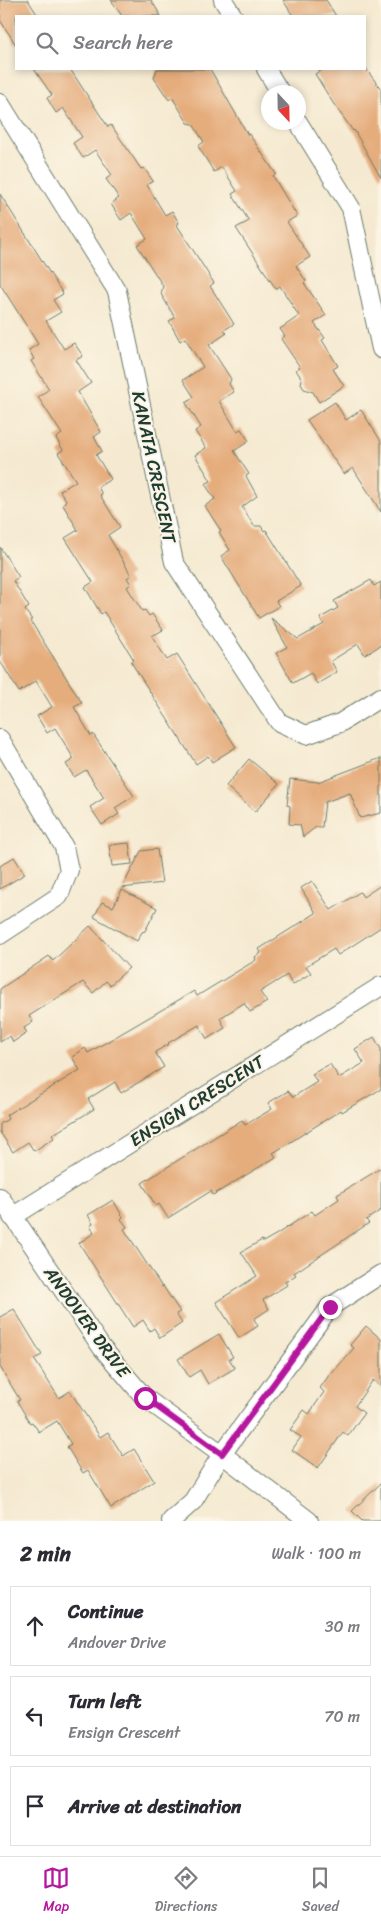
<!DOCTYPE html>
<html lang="en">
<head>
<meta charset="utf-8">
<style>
	body { margin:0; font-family:Sriracha,sans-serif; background:#f2f2f3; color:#2b2b33 }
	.compass { position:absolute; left:261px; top:85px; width:45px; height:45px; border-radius:50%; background:#fff; box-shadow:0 2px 8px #0003; rotate:158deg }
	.stop { position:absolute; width:15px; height:15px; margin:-11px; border:4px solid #b5179e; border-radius:50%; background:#fff }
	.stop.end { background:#b5179e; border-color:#fff; box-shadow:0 1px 5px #0008 }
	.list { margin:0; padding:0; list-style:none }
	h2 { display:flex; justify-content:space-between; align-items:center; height:65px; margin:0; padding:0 20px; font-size:21px }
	h2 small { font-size:16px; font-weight:400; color:#7c7c81 }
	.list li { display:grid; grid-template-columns:32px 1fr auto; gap:15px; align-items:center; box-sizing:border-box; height:80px; margin:0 10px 10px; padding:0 10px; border:1px solid #e1e1e2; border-radius:0px }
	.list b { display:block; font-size:19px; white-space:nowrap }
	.list p { margin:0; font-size:16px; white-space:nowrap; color:#7c7c81 }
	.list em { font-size:16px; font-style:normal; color:#7c7c81 }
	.icon { flex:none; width:28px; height:28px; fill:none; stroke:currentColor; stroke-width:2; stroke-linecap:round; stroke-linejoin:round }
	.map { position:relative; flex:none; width:381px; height:1521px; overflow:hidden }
	.search { position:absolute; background:#fff; box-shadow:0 2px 8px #0003; left:15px; right:15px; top:15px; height:55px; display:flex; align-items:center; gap:12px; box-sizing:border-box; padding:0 18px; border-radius:0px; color:#7c7c81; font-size:19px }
	.sheet { height:335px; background:#fff }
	nav { display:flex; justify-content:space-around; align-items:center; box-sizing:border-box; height:70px; border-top:1px solid #e1e1e2; background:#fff; font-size:14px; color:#7c7c81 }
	nav a { display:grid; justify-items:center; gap:2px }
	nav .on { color:#b5179e }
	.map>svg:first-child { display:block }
	.building { fill:#e5ac7b }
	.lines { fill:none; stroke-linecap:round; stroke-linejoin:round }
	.minor-casing { stroke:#6a7a6b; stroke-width:20 }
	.minor { stroke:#fff; stroke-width:18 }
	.route { stroke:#b5179e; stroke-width:6 }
	.labels { text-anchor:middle; stroke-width:4; stroke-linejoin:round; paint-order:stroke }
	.street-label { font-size:18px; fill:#1f3d34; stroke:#fcf5e5 }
</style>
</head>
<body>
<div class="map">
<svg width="381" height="1521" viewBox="0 0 381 1521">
	<rect width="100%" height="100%" fill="#fcf5e5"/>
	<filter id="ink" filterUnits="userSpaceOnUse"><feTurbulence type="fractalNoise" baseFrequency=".02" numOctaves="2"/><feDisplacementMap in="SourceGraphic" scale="10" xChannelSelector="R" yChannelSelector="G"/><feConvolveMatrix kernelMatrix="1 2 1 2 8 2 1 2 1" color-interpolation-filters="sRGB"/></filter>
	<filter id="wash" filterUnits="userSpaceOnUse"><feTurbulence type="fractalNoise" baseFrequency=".0096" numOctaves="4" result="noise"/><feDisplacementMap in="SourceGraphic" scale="20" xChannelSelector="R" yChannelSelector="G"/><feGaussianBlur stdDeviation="1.12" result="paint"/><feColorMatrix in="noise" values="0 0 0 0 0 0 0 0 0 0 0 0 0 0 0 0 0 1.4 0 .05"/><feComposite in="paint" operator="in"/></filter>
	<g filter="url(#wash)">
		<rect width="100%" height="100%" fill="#f5ead1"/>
		<g id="blocks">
			<path class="building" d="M0,0h28l10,16h-22v29l-16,-25z
				M111,0h40l10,16h-39z
				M283,0h43l10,16h-43z
				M34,69h36l38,58 3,-2 30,44 3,-1 9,13 -6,4 18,30 7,-4 7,12 -2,2 37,58 -4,3 24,38 -10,6 3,3 -18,12 22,34 -2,5 5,8 -15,9 18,30 4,-2 8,12 -15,10 15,23 -3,2 11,20 -15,11 12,19h7l3,5 2,-1 35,56 -25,15 3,5 -20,12 -38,-62 9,-6 -11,-18 2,-1 -16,-25 10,-7 -10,-15 6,-3 -16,-26 11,-7 -11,-17 6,-4 -15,-24 8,-6 -11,-17 20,-13 -18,-29 -5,3 -11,-20 6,-3 -14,-24 2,-8 -26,-41 10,-6 -16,-26 -10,7 -10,-16 8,-6 -13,-19 6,-4 -17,-25 -12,8 -10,-15 9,-6 -19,-29 -7,5 -9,-15 5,-3z
				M157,69h53l38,66 1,-1 27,40 -3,2 24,40 -10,6 23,35 -14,9 10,15 -2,2 22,32 -12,8 11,15 -3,2 16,26 -5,3 11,17 -25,16 -6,-10 -9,-3 -3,-5 1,-5 -6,-9 4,-3 -19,-28 4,-3 -5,-7 19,-13 -19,-30 -4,3 -40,-61 13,-7 -17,-27 5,-3 -15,-24 -8,5 -16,-26 6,-4 -11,-18 -5,-1 -16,-26 -3,3 -15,-22z
				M324,69h42l15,20v89l-27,-48 -1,1 -20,-28 -18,-29z
				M0,194l63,100 -10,6 8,12 -15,9 18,28 10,-6 9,13 -7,4 15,23 -13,9 23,40 -7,5 8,14 -6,4 15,24 -13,8 4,7 -2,1 20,32 -12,8 23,40 -4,3 4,6 -4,3 15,24 3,-1 4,6 3,-2 11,16 -11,6 15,24 10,-6 59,93 -24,15 -4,-6 -12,8 -65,-102 3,-2 -30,-48 -3,2 -16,-27 8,-5 -28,-44 13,-8 -15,-25 3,-5 -6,-9 16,-10 -18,-28 5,-3 -7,-12 6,-4 -24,-37 11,-8 -18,-28 3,-2 -5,-9 9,-6 -38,-60z
				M335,402l11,18 15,-10 20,31v71l-28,-44 -9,6 -37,-54z
				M0,547l19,30 -6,4 16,26 -4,3 7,10h-2l52,83 -8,4 17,29 2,-2 41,62 -19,12 4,6 -17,11 -12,-18 14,-9 -18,-28 -12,7 -8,-13 8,-5 -19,-31 -8,5 -10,-17 15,-9 -16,-26 -17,11 -19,-31z
				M371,580l3,6 7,-4v63l-16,10 -7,-11 -27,17 6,11 -20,12 -6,-11 -18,10 -17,-30 11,-6 -16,-29 27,21 26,-15 -4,-6 18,-10 -4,-7z
				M381,758v55l-21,5 -10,-25 -25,9 -3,25h-6l-13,10 -3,-12 -11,-1 1,-18 -3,-1 3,-26 28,3z
				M249,759l30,25 -24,28 -29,-26z
				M129,843l3,21 -20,2 -3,-21z
				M157,849l5,34 -40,5 19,-37z
				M14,857l11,17 -25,15v-23z
				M312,881l19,29 29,-18 3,5 18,-12v42l-43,28 -4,-6 -28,17 5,7 -19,12 -5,-10 -27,17 7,10 -17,10 -6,-9 -24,15 5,10 -18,11 -8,-14 -31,18 1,1 -14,8 9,15 -43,26 -6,-11 -27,17 6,10 -42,26 2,3 -20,13 -6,-9 -15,10 -13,-20v-8l8,-5 -2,-4 74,-45 -8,-13 13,-9 3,5 106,-62 3,5 59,-36 -1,-3 6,-4 -2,-4 57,-36 -15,-25z
				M122,890l35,18 -12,23 -3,1 -5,9 -43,-24 8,-15 11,5z
				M90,926l39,42 -19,17 -4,-4 -13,12 -10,-11 -54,34 4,6 -9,6 3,5 -14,9 -3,-6 -10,6v-53l49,-33 4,5z
				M374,1037l7,12v40l-39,23 -1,-2 -63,40 -5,3 3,4 -63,38 -2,-4 -43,27 -9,-14 -3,2 -14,-23 100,-63 3,5 27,-16 -4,-6 20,-12 5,6 24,-15 -5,-8 18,-10 9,14 25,-15 -9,-14z
				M381,1168v42l-15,10 3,3 -75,50 2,2 -11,7 2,3 -24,15 6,9 -15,10 4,7 -19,12 -23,-36 41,-26 -16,-24 21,-12 1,2 14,-8 35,-23 3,4 24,-16 -2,-4z
				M113,1200l10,17 -2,2 6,8 -3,2 38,58 1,-1 17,26 -4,2 6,9 -22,15 -6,-10 -4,3 -7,-11 -10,7 -54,-84 15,-10 -4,-7 3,-2 -5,-9z
				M14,1309l28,46 -8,4 25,39 11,-7 30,46 8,-5 15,24 11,-7 20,32 -43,27 -23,-38 -5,3 -16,-26 4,-3 -14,-23 -18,11 -7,-10 -2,1 -13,-22 3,-1 -20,-33v-50z
				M366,1326l15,13v48l-8,-7 -18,26 9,7 -16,23 -5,-4 -25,36 -26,-18 9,-13 -11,-7 14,-20 5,4 15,-22 -4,-4 12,-17 1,1 21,-24 -4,-3z
				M219,1334l14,23 -4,2 6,9 -27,16 -8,-14 -11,7 -11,-18z
				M381,1483v38h-19l-10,-10z"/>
		</g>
	</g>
	<g filter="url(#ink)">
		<use href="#blocks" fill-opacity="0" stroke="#6a7a6b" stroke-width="1"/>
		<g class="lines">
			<defs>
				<path id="minor" d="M223,0l10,16
					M266,69l14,23
					M0,103l117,188 57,271 105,160 27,13 34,-12 41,-26
					M298,122l53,86 30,141
					M0,739l64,108 5,23 -10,26 -59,39
					M0,1197l102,151 43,50 77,56 87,67
					M12,1217l369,-231
					M171,1521l22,-20 29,-47 108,-147 51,-33"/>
			</defs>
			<use href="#minor" class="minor-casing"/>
			<use href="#minor" class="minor"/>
		</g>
	</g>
	<g class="lines" filter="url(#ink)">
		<path class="route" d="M145,1398l77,56 108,-147"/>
	</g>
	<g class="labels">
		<g class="street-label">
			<text transform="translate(154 467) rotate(78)" y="6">KANATA CRESCENT</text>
			<text transform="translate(197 1101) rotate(-32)" y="6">ENSIGN CRESCENT</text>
			<text transform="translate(87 1322) rotate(54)" y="6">ANDOVER DRIVE</text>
		</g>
	</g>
</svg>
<svg class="compass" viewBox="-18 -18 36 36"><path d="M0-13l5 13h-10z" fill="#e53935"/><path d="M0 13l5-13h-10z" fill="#7c7c81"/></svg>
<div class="stop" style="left:145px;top:1398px"></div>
<div class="stop end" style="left:330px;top:1307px"></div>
<div class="search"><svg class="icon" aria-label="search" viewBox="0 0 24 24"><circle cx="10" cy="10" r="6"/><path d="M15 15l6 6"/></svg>Search here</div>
</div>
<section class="sheet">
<h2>2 min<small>Walk · 100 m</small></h2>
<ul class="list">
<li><svg class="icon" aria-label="ahead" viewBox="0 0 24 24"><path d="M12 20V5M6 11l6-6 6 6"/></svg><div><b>Continue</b><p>Andover Drive</p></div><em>30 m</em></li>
<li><svg class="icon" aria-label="left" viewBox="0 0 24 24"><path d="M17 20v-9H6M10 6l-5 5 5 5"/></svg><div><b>Turn left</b><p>Ensign Crescent</p></div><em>70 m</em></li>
<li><svg class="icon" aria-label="arrive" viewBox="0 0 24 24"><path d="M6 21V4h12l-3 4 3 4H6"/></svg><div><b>Arrive at destination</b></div></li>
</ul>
</section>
<nav>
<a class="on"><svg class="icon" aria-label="map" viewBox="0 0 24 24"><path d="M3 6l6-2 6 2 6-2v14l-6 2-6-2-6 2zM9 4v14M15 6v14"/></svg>Map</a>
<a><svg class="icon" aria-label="directions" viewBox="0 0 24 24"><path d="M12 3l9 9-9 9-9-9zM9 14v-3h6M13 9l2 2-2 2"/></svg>Directions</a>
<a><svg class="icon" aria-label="saved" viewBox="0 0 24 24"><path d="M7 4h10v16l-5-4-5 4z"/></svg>Saved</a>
</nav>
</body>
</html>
